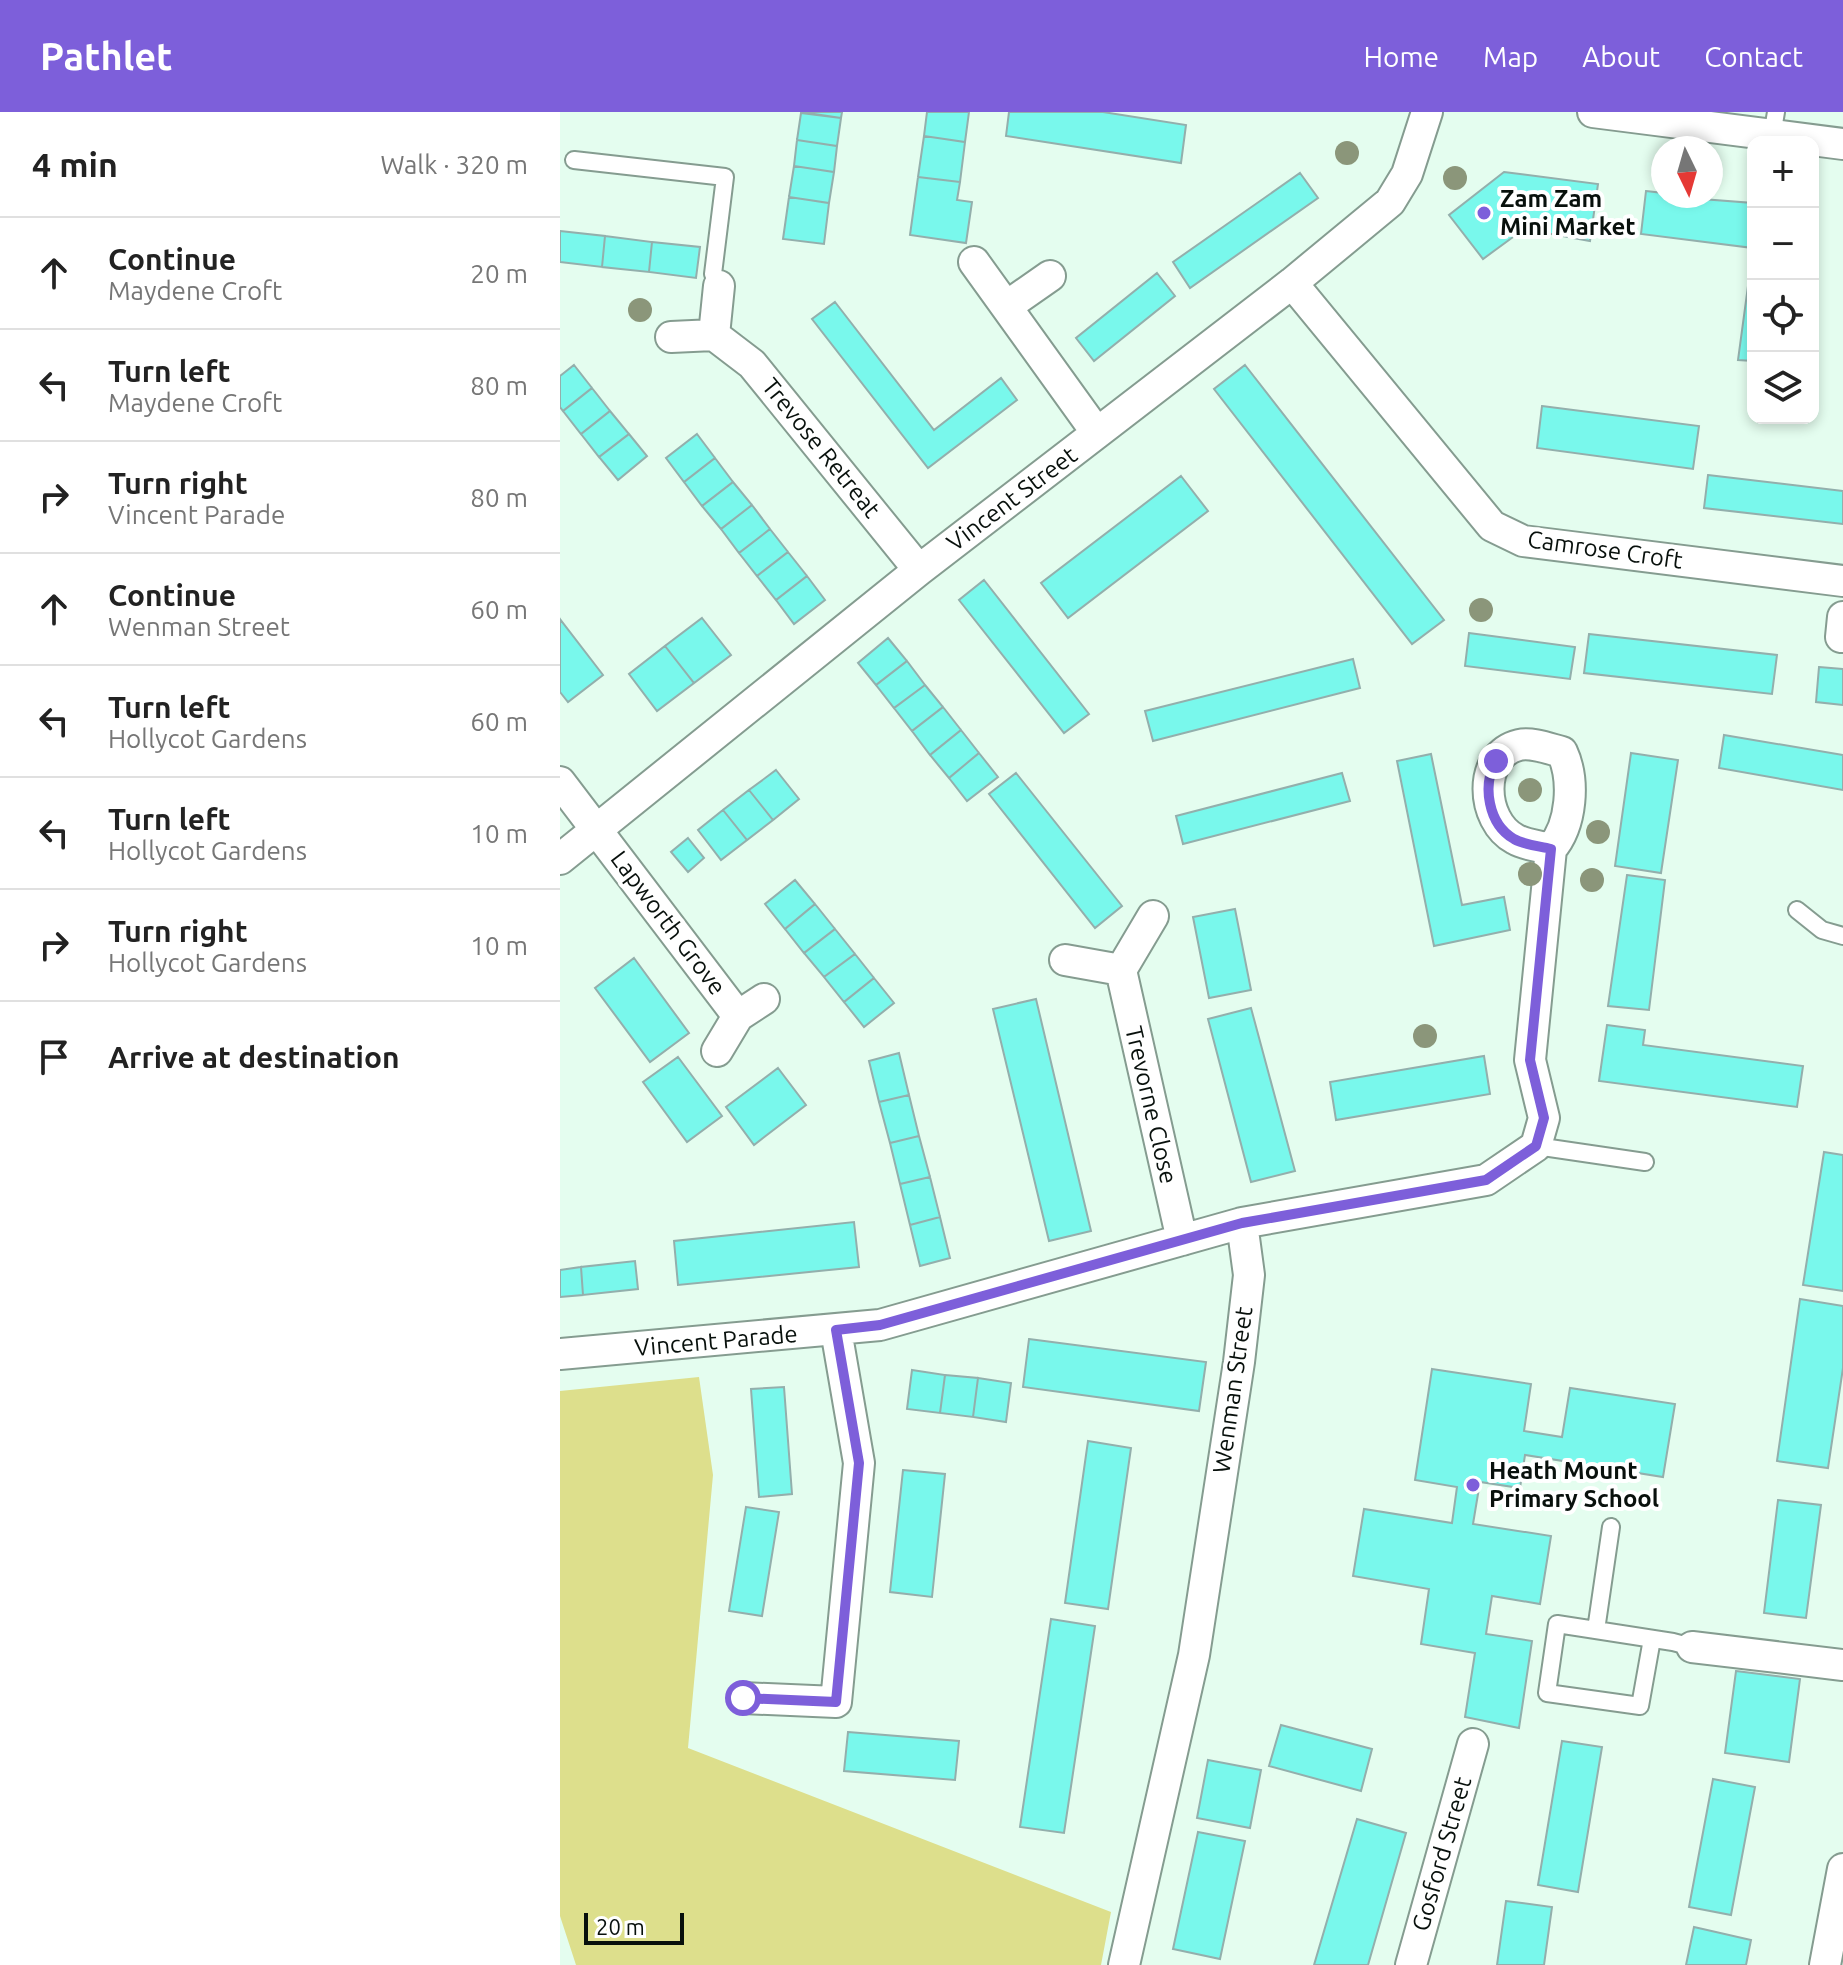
<!DOCTYPE html>
<html lang="en">
<head>
<meta charset="utf-8">
<style>
	body { margin:0; font-family:Ubuntu,sans-serif; background:#f6f6f6; color:#222 }
	.controls { position:absolute; right:24px; top:24px; display:grid; overflow:hidden; border-radius:16px; box-shadow:0 4px 12px #0003 }
	.controls button { width:72px; height:72px; display:grid; place-items:center; padding:0; border:0; border-bottom:2px solid #e0e0e0; background:#fff; color:#222; font:40px sans-serif }
	.compass { position:absolute; left:1091px; top:24px; width:72px; height:72px; border-radius:50%; background:#fff; box-shadow:0 4px 12px #0003; rotate:175deg }
	.scale { position:absolute; left:24px; bottom:20px; width:100px; box-sizing:border-box; padding-left:8px; border:4px solid #08100c; border-top:0; font-size:22px; line-height:28px; white-space:nowrap; color:#08100c; -webkit-text-stroke:6px #fff; paint-order:stroke }
	.stop { position:absolute; width:24px; height:24px; margin:-18px; border:6px solid #7d5fda; border-radius:50%; background:#fff }
	.stop.end { background:#7d5fda; border-color:#fff; box-shadow:0 2px 8px #0008 }
	.list { margin:0; padding:0; list-style:none }
	h2 { display:flex; justify-content:space-between; align-items:center; height:104px; margin:0; padding:0 32px; font-size:34px }
	h2 small { font-size:26px; font-weight:400; color:#767676 }
	.list li { display:grid; grid-template-columns:52px 1fr auto; gap:24px; align-items:center; box-sizing:border-box; height:112px; padding:0 32px; border-top:2px solid #e0e0e0 }
	.list b { display:block; font-size:30px; white-space:nowrap }
	.list p { margin:0; font-size:26px; white-space:nowrap; color:#767676 }
	.list em { font-size:26px; font-style:normal; color:#767676 }
	.icon { flex:none; width:44px; height:44px; fill:none; stroke:currentColor; stroke-width:2; stroke-linecap:round; stroke-linejoin:round }
	.map { position:relative; flex:none; width:1283px; height:1853px; overflow:hidden }
	header { display:flex; align-items:center; gap:48px; box-sizing:border-box; height:112px; padding:0 40px; background:#7d5fda; color:#fff }
	header strong { font-size:38px }
	nav { display:flex; gap:44px; margin-inline-start:auto; font-size:28px }
	main { display:flex }
	aside { flex:1; background:#fff }
	.map>svg:first-child { display:block }
	.green { fill:#dddf8c }
	.building { fill:#79f8ec; stroke:#93afac; stroke-width:2 }
	.lines { fill:none; stroke-linecap:round; stroke-linejoin:round }
	.lane-casing { stroke:#859c90; stroke-width:20 }
	.street-casing { stroke:#859c90; stroke-width:34 }
	.lane { stroke:#fff; stroke-width:16 }
	.street { stroke:#fff; stroke-width:30 }
	.tree { fill:#8b967a }
	.route { stroke:#7d5fda; stroke-width:10 }
	.poi-dot { fill:#7d5fda; stroke:#fff; stroke-width:3 }
	.labels { text-anchor:middle; stroke-width:8; stroke-linejoin:round; paint-order:stroke }
	.poi-label { font-size:24px; font-weight:bold; fill:#08100c; stroke:#fff; text-anchor:start }
	.street-label { font-size:24px; fill:#08100c; stroke:#fff }
</style>
</head>
<body>
<header>
<strong>Pathlet</strong>
<nav><a>Home</a><a>Map</a><a>About</a><a>Contact</a></nav>
</header>
<main>
<aside>
<h2>4 min<small>Walk · 320 m</small></h2>
<ul class="list">
<li><svg class="icon" aria-label="ahead" viewBox="0 0 24 24"><path d="M12 20V5M6 11l6-6 6 6"/></svg><div><b>Continue</b><p>Maydene Croft</p></div><em>20 m</em></li>
<li><svg class="icon" aria-label="left" viewBox="0 0 24 24"><path d="M17 20v-9H6M10 6l-5 5 5 5"/></svg><div><b>Turn left</b><p>Maydene Croft</p></div><em>80 m</em></li>
<li><svg class="icon" aria-label="right" viewBox="0 0 24 24"><path d="M7 20v-9h11M14 6l5 5-5 5"/></svg><div><b>Turn right</b><p>Vincent Parade</p></div><em>80 m</em></li>
<li><svg class="icon" aria-label="ahead" viewBox="0 0 24 24"><path d="M12 20V5M6 11l6-6 6 6"/></svg><div><b>Continue</b><p>Wenman Street</p></div><em>60 m</em></li>
<li><svg class="icon" aria-label="left" viewBox="0 0 24 24"><path d="M17 20v-9H6M10 6l-5 5 5 5"/></svg><div><b>Turn left</b><p>Hollycot Gardens</p></div><em>60 m</em></li>
<li><svg class="icon" aria-label="left" viewBox="0 0 24 24"><path d="M17 20v-9H6M10 6l-5 5 5 5"/></svg><div><b>Turn left</b><p>Hollycot Gardens</p></div><em>10 m</em></li>
<li><svg class="icon" aria-label="right" viewBox="0 0 24 24"><path d="M7 20v-9h11M14 6l5 5-5 5"/></svg><div><b>Turn right</b><p>Hollycot Gardens</p></div><em>10 m</em></li>
<li><svg class="icon" aria-label="arrive" viewBox="0 0 24 24"><path d="M6 21V4h12l-3 4 3 4H6"/></svg><div><b>Arrive at destination</b></div></li>
</ul>
</aside>
<div class="map">
<svg width="1283" height="1853" viewBox="0 0 1283 1853">
	<rect width="100%" height="100%" fill="#e4fdef"/>
	<path class="green" d="M139,1265l14,98 -25,273 423,164 -10,53h-525l-16,-49v-525z"/>
	<path class="building" d="M241,0h41l-1,6z
		M367,0h42l-4,30 -41,-6z
		M449,0h94l83,13 -5,38 -175,-27z
		M241,1l40,5 -4,28 -40,-6z
		M364,24l41,6 -5,40 -42,-5z
		M237,28l40,6 -3,26 -40,-6z
		M234,54l40,6 -5,31 -40,-6z
		M944,60l94,12 -8,57 -66,-12 -41,30 -34,-44z
		M740,61l18,25 -128,90 -17,-26z
		M358,65l42,5 -3,18 15,2 -6,41 -56,-8z
		M1086,79l17,2v3l90,7v45l-112,-14z
		M229,85l40,6 -5,41 -41,-5z
		M0,119l45,5 -3,31 -42,-5z
		M45,124l47,6 -3,30 -47,-5z
		M92,130l48,5 -4,31 -47,-6z
		M1193,137v112l-15,-1z
		M597,161l18,23 -81,65 -18,-23z
		M275,190l99,128 67,-52 16,22 -89,68 -116,-149z
		M14,253l18,23 -29,23 -3,-4v-31z
		M685,253l199,255 -32,24 -198,-255z
		M32,276l18,23 -29,23 -18,-23z
		M982,294l157,20 -6,43 -156,-21z
		M50,299l19,23 -30,23 -18,-23z
		M69,322l18,22 -29,24 -19,-23z
		M137,322l18,24 -31,24 -18,-24z
		M155,346l18,24 -31,24 -18,-24z
		M1148,363l135,16v33l-139,-16z
		M621,364l27,35 -140,107 -27,-35z
		M173,370l19,23 -31,24 -19,-23z
		M192,393l18,24 -31,24 -18,-24z
		M210,417l18,23 -31,24 -18,-23z
		M228,440l19,24 -31,24 -19,-24z
		M247,464l18,24 -31,24 -18,-24z
		M424,468l105,134 -25,19 -105,-133z
		M142,506l29,37 -37,28 -29,-37z
		M0,507l43,56 -35,27 -8,-10z
		M909,521l106,14 -5,32 -105,-13z
		M1029,522l188,21 -5,39 -188,-21z
		M328,526l19,23 -31,24 -18,-22z
		M105,534l29,37 -37,28 -28,-37z
		M793,547l7,29 -207,53 -8,-30z
		M347,549l18,24 -31,23 -18,-23z
		M1259,555l24,2v36l-27,-3z
		M365,573l18,22 -31,24 -18,-23z
		M383,595l18,23 -31,25 -18,-24z
		M401,618l18,23 -30,25 -19,-23z
		M1164,623l119,20v35l-124,-22z
		M419,641l19,24 -31,24 -18,-23z
		M1071,641l47,7 -17,113 -46,-7z
		M871,642l31,151 42,-8 6,33 -76,16 -37,-185z
		M216,658l23,29 -26,21 -24,-30z
		M456,661l106,133 -27,22 -106,-134z
		M782,661l8,28 -167,43 -7,-28z
		M189,678l24,30 -26,20 -24,-30z
		M163,698l24,30 -26,20 -23,-30z
		M128,726l16,20 -16,14 -17,-20z
		M1067,763l38,5 -16,130 -41,-4z
		M235,768l20,24 -30,25 -20,-25z
		M255,792l20,25 -31,24 -19,-24z
		M675,797l16,81 -42,8 -16,-81z
		M275,817l20,25 -31,23 -20,-24z
		M295,842l19,24 -30,24 -20,-25z
		M74,846l55,75 -39,29 -55,-74z
		M314,866l20,25 -30,24 -20,-25z
		M476,887l55,232 -42,10 -56,-232z
		M691,896l44,163 -44,11 -43,-163z
		M1047,913l38,5 -2,15 160,21 -6,41 -198,-26z
		M339,941l10,42 -30,7 -10,-41z
		M924,944l6,38 -154,26 -6,-38z
		M118,945l44,59 -35,26 -44,-60z
		M218,956l28,37 -52,40 -28,-38z
		M349,983l10,41 -29,7 -11,-41z
		M359,1024l11,41 -30,7 -10,-41z
		M1264,1040l19,3v136l-40,-6z
		M370,1065l10,40 -30,8 -10,-41z
		M380,1105l10,41 -30,8 -10,-41z
		M294,1110l5,45 -181,18 -4,-44z
		M75,1149l3,28 -55,6 -2,-28z
		M21,1155l2,28 -23,2v-27z
		M1240,1187l43,7v62l-15,100 -51,-7z
		M469,1227l177,23 -7,49 -176,-24z
		M872,1257l99,15 -7,47 38,6 8,-49 105,16 -12,73 -138,-22 -5,33 -40,-6 -7,42 78,12 -11,68 -48,-8 -6,38 46,7 -13,87 -54,-11 10,-64 -54,-9 8,-55 -76,-13 11,-67 88,14 5,-36 -42,-7z
		M352,1258l33,5 -5,38 -33,-4z
		M385,1263l33,3 -5,39 -33,-4z
		M418,1266l33,5 -5,39 -33,-5z
		M224,1275l8,107 -33,3 -8,-108z
		M528,1329l43,7 -23,161 -43,-6z
		M343,1358l42,4 -13,123 -42,-5z
		M1218,1388l43,5 -15,113 -42,-5z
		M186,1395l33,5 -17,104 -33,-5z
		M491,1507l44,7 -31,207 -44,-6z
		M1176,1559l64,8 -11,83 -64,-9z
		M721,1613l91,24 -11,42 -92,-25z
		M288,1620l111,9 -4,39 -111,-9z
		M1002,1629l40,6 -24,145 -40,-7z
		M648,1648l53,10 -11,58 -53,-10z
		M1153,1667l42,8 -24,128 -42,-8z
		M797,1707l49,14 -38,132h-54z
		M638,1720l47,9 -25,118 -47,-10z
		M946,1789l46,6 -8,58h-47z
		M1134,1815l57,13 -5,25h-60z"/>
	<g class="lines">
		<defs>
			<path id="lane" d="M1212,24l4,-24
				M14,48l151,17 -12,97 6,12
				M1237,798l25,20 21,6
				M976,1034l109,16
				M1036,1518l15,-103
				M1092,1527l-12,67 -93,-13 10,-69 116,18 19,5"/>
			<path id="street" d="M1033,0l250,32
				M414,150l123,171
				M732,171l200,243 31,15 320,40
				M159,174l-5,49 38,29 167,206
				M447,194l43,-30
				M111,225l43,-2
				M1281,525l2,-20
				M0,670l178,234
				M0,747l359,-289 373,-287 98,-81 17,-28 20,-62
				M505,848l56,10 32,-54
				M561,858l61,270
				M157,939l21,-35 26,-17
				M0,1242l320,-29 362,-102
				M1132,1535l151,18
				M183,1586l93,4 23,-239 -23,-133
				M564,1853l70,-310 45,-293 10,-87 -7,-52 244,-43 50,-34 8,-28 -14,-58 21,-211c-12,-3 -26,-4 -36,-10 -34,-18 -38,-84 4,-94 13,-3 31,4 43,7 13,28 10,73 -11,97
				M851,1853l62,-221
				M1265,1853l18,-96"/>
		</defs>
		<use href="#lane" class="lane-casing"/>
		<use href="#street" class="street-casing"/>
		<use href="#lane" class="lane"/>
		<use href="#street" class="street"/>
	</g>
	<g class="tree">
		<circle cx="787" cy="41" r="12"/>
		<circle cx="895" cy="66" r="12"/>
		<circle cx="80" cy="198" r="12"/>
		<circle cx="921" cy="498" r="12"/>
		<circle cx="970" cy="678" r="12"/>
		<circle cx="1038" cy="720" r="12"/>
		<circle cx="970" cy="762" r="12"/>
		<circle cx="1032" cy="768" r="12"/>
		<circle cx="865" cy="924" r="12"/>
	</g>
	<g class="lines">
		<path class="route" d="M183,1586l93,4 23,-239 -23,-133 44,-5 362,-102 244,-43 50,-34 8,-28 -14,-58 21,-211c-12,-3 -26,-4 -37,-10 -26,-15 -32,-54 -18,-78"/>
	</g>
	<g class="poi-dot">
		<circle cx="924" cy="101" r="8"/>
		<circle cx="913" cy="1373" r="8"/>
	</g>
	<g class="labels">
		<g class="poi-label">
			<text x="940" y="95">Zam Zam<tspan x="940" dy="28">Mini Market</tspan></text>
			<text x="929" y="1367">Heath Mount<tspan x="929" dy="28">Primary School</tspan></text>
		</g>
		<g class="street-label">
			<text transform="translate(261 336) rotate(51)" y="8">Trevose Retreat</text>
			<text transform="translate(452 387) rotate(-37)" y="8">Vincent Street</text>
			<text transform="translate(1045 438) rotate(8)" y="8">Camrose Croft</text>
			<text transform="translate(108 811) rotate(53)" y="8">Lapworth Grove</text>
			<text transform="translate(591 993) rotate(77)" y="8">Trevorne Close</text>
			<text transform="translate(156 1229) rotate(-5)" y="8">Vincent Parade</text>
			<text transform="translate(673 1278) rotate(-82)" y="8">Wenman Street</text>
			<text transform="translate(882 1742) rotate(-74)" y="8">Gosford Street</text>
		</g>
	</g>
</svg>
<div class="controls">
<button>+</button>
<button>−</button>
<button><svg class="icon" aria-label="locate" viewBox="0 0 24 24"><circle cx="12" cy="12" r="6"/><path d="M12 2v4M12 18v4M2 12h4M18 12h4"/></svg></button>
<button><svg class="icon" aria-label="layers" viewBox="0 0 24 24"><path d="M12 4l9 5-9 5-9-5zM3 14l9 5 9-5"/></svg></button>
</div>
<svg class="compass" viewBox="-18 -18 36 36"><path d="M0-13l5 13h-10z" fill="#e53935"/><path d="M0 13l5-13h-10z" fill="#767676"/></svg>
<div class="scale">20 m</div>
<div class="stop" style="left:183px;top:1586px"></div>
<div class="stop end" style="left:936px;top:649px"></div>
</div>
</main>
</body>
</html>
